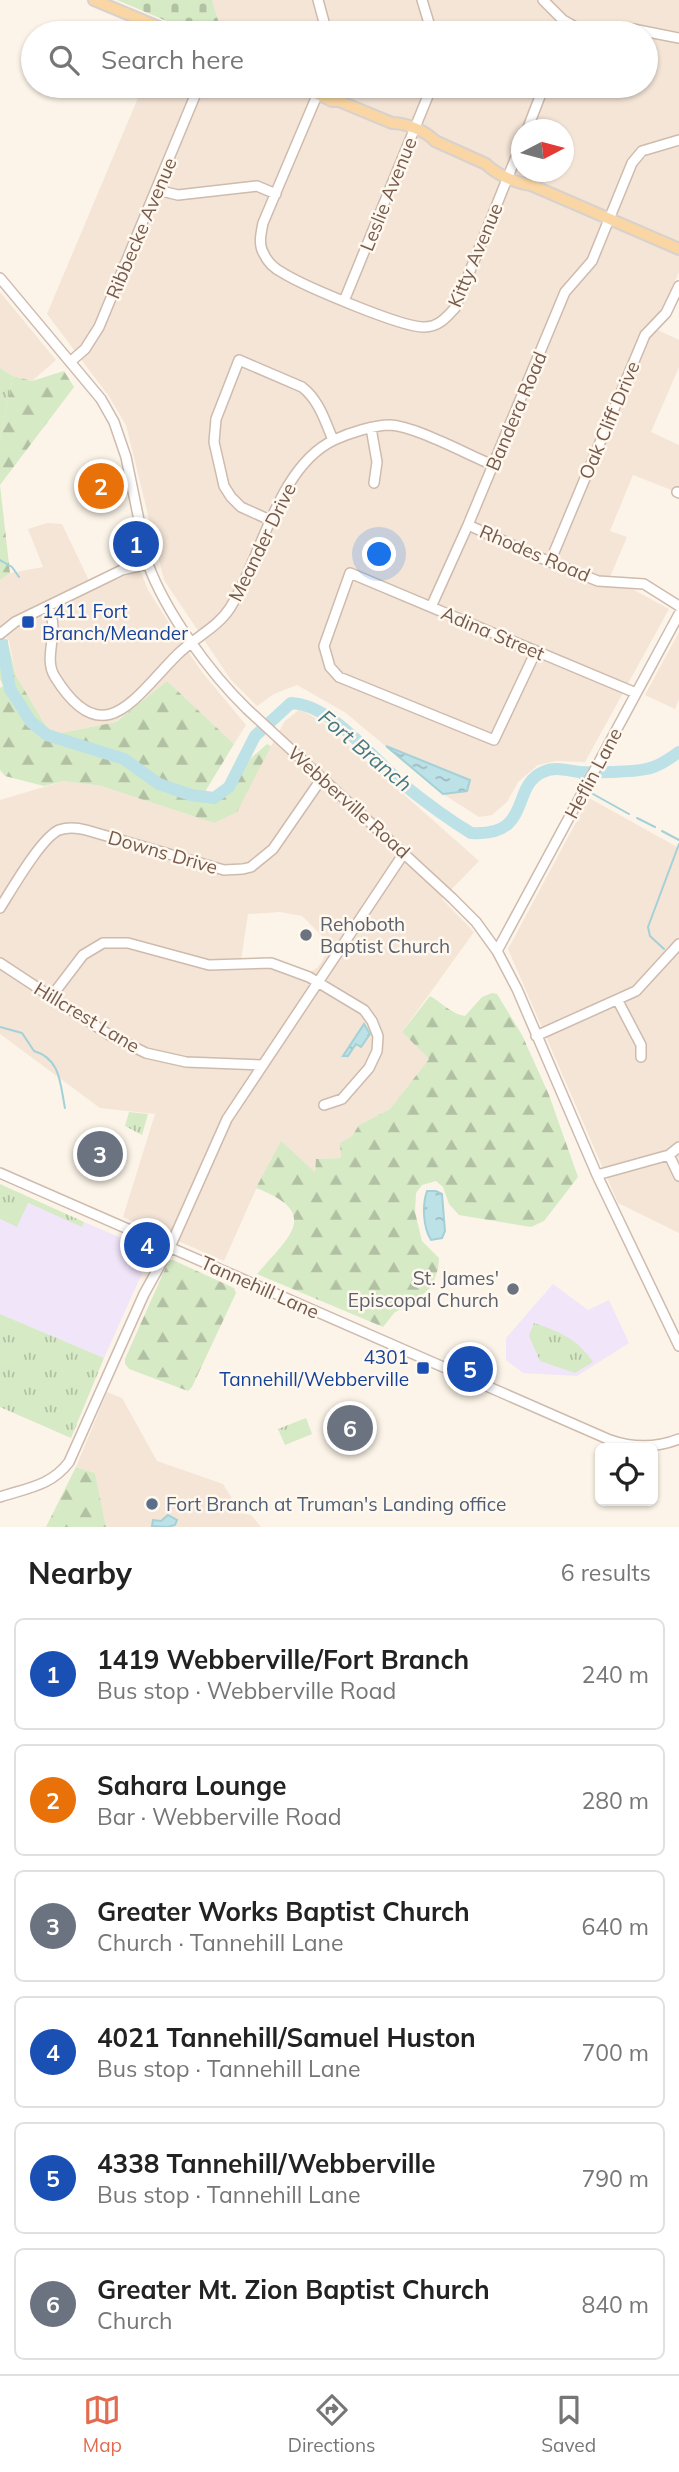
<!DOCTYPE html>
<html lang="en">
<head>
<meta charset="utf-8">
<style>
	body { margin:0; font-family:Mulish,sans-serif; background:#f2f2f2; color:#222 }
	.controls { position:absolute; right:21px; bottom:21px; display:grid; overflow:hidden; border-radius:10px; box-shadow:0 2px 5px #0004 }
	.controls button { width:63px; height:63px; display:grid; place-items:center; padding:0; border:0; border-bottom:2px solid #e0e0e0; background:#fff; color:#222; font:35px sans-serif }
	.compass { position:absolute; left:511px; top:119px; width:63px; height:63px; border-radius:50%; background:#fff; box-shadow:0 2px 5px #0004; rotate:84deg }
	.you { position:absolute; left:380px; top:555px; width:24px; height:24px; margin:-18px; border:5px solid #fff; border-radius:50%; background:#1a73e8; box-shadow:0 0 0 10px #1a73e833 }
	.badge { display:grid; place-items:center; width:46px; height:46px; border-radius:50%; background:#e36c50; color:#fff; font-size:23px; font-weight:700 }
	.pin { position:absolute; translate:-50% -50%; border:4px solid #fff; box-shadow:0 2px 7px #0006 }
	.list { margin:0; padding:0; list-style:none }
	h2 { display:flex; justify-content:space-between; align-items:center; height:91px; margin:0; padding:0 28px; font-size:30px }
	h2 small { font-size:23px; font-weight:400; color:#767676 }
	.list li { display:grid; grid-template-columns:46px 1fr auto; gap:21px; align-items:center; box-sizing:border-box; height:112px; margin:0 14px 14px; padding:0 14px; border:2px solid #e0e0e0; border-radius:10px }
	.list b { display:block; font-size:26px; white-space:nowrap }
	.list p { margin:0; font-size:23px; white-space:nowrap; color:#767676 }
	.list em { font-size:23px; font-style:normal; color:#767676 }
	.icon { flex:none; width:38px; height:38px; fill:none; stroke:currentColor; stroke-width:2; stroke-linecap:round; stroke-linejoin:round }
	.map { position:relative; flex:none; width:679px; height:1527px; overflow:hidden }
	.search { position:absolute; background:#fff; box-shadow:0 2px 5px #0004; left:21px; right:21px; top:21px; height:77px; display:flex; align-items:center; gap:18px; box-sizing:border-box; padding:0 24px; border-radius:38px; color:#767676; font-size:26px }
	.sheet { height:847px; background:#fff }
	nav { display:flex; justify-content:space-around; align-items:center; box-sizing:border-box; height:98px; border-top:2px solid #e0e0e0; background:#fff; font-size:19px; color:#767676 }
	nav a { display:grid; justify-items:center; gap:4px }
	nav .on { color:#e36c50 }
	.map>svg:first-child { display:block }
	.residential { fill:#f4e5d7; fill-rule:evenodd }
	.education { fill:#f1e5f9 }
	.grass { fill:url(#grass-tufts) }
	.forest { fill:url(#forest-firs) }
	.cemetery { fill:url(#cemetery-stones) }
	.water { fill:url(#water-ripples); stroke:#a3d1d7; stroke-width:2 }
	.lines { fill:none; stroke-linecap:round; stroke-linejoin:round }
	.stream { stroke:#a3d1d7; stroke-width:2 }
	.river { stroke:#bce1e6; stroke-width:12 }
	.minor-casing { stroke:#cebbae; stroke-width:12 }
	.major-casing { stroke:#d9d1cd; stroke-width:14 }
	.minor { stroke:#fff; stroke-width:9 }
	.major { stroke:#f9d6a3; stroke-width:10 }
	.transit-dot { fill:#1a4fb4; stroke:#fff8ef; stroke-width:2.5 }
	.worship-dot { fill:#6b7280; stroke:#fff8ef; stroke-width:2.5 }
	.service-dot { fill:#5c6f8a; stroke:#fff8ef; stroke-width:2.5 }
	.labels { text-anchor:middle; stroke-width:5; stroke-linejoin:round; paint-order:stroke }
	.street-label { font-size:19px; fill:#765a4c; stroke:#fff8ef }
	.transit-label { font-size:19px; fill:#164399; stroke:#fff8ef; text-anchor:start }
	.worship-label { font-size:19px; fill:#5b616d; stroke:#fff8ef; text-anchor:start }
	.service-label { font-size:19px; fill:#4e5e75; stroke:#fff8ef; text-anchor:start }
	.water-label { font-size:21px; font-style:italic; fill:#437982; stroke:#fff8ef }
</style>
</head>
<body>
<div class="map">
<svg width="679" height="1527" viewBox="0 0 679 1527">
	<defs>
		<pattern id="grass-tufts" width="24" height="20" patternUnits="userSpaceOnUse" patternTransform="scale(1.75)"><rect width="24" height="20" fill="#d6eac6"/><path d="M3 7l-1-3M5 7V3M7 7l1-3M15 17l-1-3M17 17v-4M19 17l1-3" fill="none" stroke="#b2c1a3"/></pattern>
		<pattern id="forest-firs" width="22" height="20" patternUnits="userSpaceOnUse" patternTransform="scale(1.75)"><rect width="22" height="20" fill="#d6eac6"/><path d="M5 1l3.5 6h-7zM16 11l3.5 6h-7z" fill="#b2c1a3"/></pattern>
		<pattern id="cemetery-stones" width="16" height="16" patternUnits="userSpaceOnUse" patternTransform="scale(1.75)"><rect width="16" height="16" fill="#d6eac6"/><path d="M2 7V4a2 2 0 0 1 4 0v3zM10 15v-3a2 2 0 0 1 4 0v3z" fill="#b2c1a3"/></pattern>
		<pattern id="water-ripples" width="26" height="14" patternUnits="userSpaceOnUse" patternTransform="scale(1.75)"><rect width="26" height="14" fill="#bce1e6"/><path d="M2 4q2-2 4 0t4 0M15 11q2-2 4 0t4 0" fill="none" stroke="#9db9bd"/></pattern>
	</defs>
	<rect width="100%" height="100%" fill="#fcf4e8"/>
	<path class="residential" d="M212,0h467v272l-18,40 -14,13 32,15v27l-28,65 28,13v48l-46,-18 -23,56 17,6 -17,40 59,32 -84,153 -29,-1 -18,4 -20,17 -11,20 -15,13 -13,2 -39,-25 -94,-79 -49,-28 -23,9 -17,12 -26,-26 -67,-100 -38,-155 -18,-30 -61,-81 96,-228h503v-53h-424zM522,130h42v42h-42z
		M0,292l56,68 -24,21 -19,-5 -13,-8z
		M47,523l15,1 31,65 47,-19 8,20 28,44 26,38 44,53 -12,19 -67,-63 -52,41 -54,11 -14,-5 -31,-52 -7,-35 -9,-10v-51l10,-7 33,-6 -15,-38z
		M679,632v67l-4,10 -30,-14z
		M300,709l22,13 157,139 -37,38 32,33 -72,100 27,27 -39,50 -31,16 -7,11 -11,7 1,15 -26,1 -1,13 -34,-30 -25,47 -32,72 -101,-44 32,-103 -55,-6 -100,-74v-234l64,-19 37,5 113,37 56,-75 15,-27zM280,912l22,4 30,30 -14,21 -7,5 -21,-7 -25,-4 -24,-1 7,-46z
		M589,798l90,50v385l-61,-30 -110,-254z
		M107,1392l15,6 35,63 66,23 18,29 10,2 10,12h-155l-11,-54 -19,-6z"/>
	<path class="education" d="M27,1203l55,23 2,-4 68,29 -48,107 -104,-44v-95l17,7z
		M553,1284l35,26 21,-10 20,43 -52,33 -54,-3 -17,-13v-22z"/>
	<path class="grass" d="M0,368l13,8 -13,63z
		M129,1112l19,2 -6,21 -17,-9z
		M0,1184l84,38 -2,5 -54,-24 -11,24 -17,-8z
		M0,1314l104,44 -33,80 -71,-31z
		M534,1323c27,9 43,16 59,39l-18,11 -35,-12 -11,-25z
		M306,1418l6,16 -27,11 -7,-16z"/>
	<path class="forest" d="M64,371l10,16 -74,98 10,88 -10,7v-141l13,-63 19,5z
		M7,639l9,37 31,52 14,5 55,-11 51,-41 67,63 -34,56 14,1 15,-10 21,-32 17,-15 4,2 -34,66 -23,11 -113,-37 -37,-5 -20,5 -39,-10 -5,-6v-82l3,-2 -3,-7v-32z
		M492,993l5,1 25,41 27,60 29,82 -34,44 -13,6 -72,-12 -10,-11 -6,-17 -7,-6 -14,4 -6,8 -1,19 7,29 17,17 -1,11 -6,17 -19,18 -18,8 -12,15 -126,-53c32,-37 65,-61 -1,-86l25,-47 34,31 1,-13 25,-1 -1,-15 12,-7 7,-11 31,-16 39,-50 -27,-27 28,-36c11,6 23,19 35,20l17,-19z
		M169,1260h4l61,28 2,5 -44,94 -4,4 -59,-22 -4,-5v-5z
		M76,1467l19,6 11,54h-60z"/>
	<path class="cemetery" d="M117,0h95l10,33h-27z"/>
	<path class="water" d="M386,746l84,34 -3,11 -24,3z
		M364,1024l6,10 -9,13 -5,-3 -8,12h-5z
		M427,1191h9l6,3 3,37 -3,7 -11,2c-8,-13 -9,-35 -4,-49z
		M168,1515l9,5 -2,5 -8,2 -15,-1 1,-6 8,1z"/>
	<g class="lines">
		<path class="stream" d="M0,560l12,7 7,10
			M574,771l6,7
			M593,794l36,20
			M637,818l18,9
			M662,831l17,9
			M664,949l-14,-13 -2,-9 31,-83
			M0,1027l22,6 12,18c27,8 26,33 31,57"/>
		<path class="river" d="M0,642l2,2 8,45 21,33 16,13 77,24 35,25 32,11 23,3 15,-11 26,-51 36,-33c40,1 83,57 113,82 21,17 44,34 67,48 62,4 39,-47 72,-61 13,-6 25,-1 37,0 14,1 53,0 66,-3 12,-2 23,-10 33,-17"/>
		<defs>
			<path id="minor" d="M318,0l9,33
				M422,0l10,33
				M543,0l20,20 14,8 56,1 46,9
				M321,86l-58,137c-2,10 -5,22 1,31 4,9 11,15 19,19 21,13 120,55 141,54 14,0 22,-9 31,-19l67,-166
				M527,130l17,-44
				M157,190l21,5 79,-9 19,8
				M0,278l101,121 13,23 12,35 22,107c18,49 62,109 99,145l205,189 24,24 21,29 20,38 80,186 82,171
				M344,301l88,-215
				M70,362l15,-13 14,-22 100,-241
				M371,428l6,34 -3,21
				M677,492l2,1
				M270,520l-29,-13 -10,-10 -7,-11 -10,-44 2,-23 23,-59 63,27c17,13 23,34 31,53
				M468,525l82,37 48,19 46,3 35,22
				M550,562l95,-227 21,-22 13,-27
				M48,606c13,26 -6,51 7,71 49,79 81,18 123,-23 17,-17 39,-26 52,-46 31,-48 47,-141 104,-168 15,-7 40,-15 56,-15 25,1 78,30 103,40
				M431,607l37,-82 97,-233 27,-31 40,-98 10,-12 37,-11
				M0,634l15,-12 107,-52 26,-6
				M536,651l-42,89 -155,-63 -9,-10 -6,-21 26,-73 286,120
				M0,908c12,-19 41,-70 59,-78 9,-3 19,-2 27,0l138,40 19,-1 8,-2 22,-18 49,-71
				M497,951l182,-337
				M0,963l111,73 35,17 40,9 76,3
				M51,997l32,-42 20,-12h25l81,22 62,-2 38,14 55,33 8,11 6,15 -1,15 -8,17 -27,31 -18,6
				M618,1001l23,44v12
				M536,1036l100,-45 43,-47
				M669,1155l10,21
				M0,1173l610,267c23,8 46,8 69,-1
				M597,1175l72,-20 10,-8
				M0,1497c27,-9 51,-11 69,-35l75,-168 26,-47 57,-128 177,-266"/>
			<path id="major" d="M94,0l79,33
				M301,86l31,15h7l53,22c14,0 34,8 43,18l51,23c11,11 30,19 45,21l148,64"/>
		</defs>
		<use href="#minor" class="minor-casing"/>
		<use href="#major" class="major-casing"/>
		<use href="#minor" class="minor"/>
		<use href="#major" class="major"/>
	</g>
	<g class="transit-dot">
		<rect x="21" y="615" width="14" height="14" rx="3.5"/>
		<rect x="416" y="1361" width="14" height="14" rx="3.5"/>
	</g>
	<g class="worship-dot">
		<circle cx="306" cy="935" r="7"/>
		<circle cx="513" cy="1289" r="7"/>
	</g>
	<circle class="service-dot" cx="152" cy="1504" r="7"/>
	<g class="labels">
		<g class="street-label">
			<text transform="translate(388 194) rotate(-68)" y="7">Leslie Avenue</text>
			<text transform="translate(141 228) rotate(-67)" y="7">Ribbecke Avenue</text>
			<text transform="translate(475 255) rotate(-67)" y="7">Kitty Avenue</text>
			<text transform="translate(516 411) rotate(-67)" y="7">Bandera Road</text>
			<text transform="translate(609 420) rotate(-67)" y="7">Oak Cliff Drive</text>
			<text transform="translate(262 542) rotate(-64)" y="7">Meander Drive</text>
			<text transform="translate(535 553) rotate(23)" y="7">Rhodes Road</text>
			<text transform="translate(493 633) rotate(23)" y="7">Adina Street</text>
			<text transform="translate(593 773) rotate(-62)" y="7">Heflin Lane</text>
			<text transform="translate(349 802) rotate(42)" y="7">Webberville Road</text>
			<text transform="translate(163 852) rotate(16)" y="7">Downs Drive</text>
			<text transform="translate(87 1017) rotate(31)" y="7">Hillcrest Lane</text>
			<text transform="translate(260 1287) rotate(24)" y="7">Tannehill Lane</text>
		</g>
		<g class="transit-label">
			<text x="42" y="618">1411 Fort<tspan x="42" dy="22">Branch/Meander</tspan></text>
			<text x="409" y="1364" text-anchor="end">4301<tspan x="409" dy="22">Tannehill/Webberville</tspan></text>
		</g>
		<g class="worship-label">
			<text x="320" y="931">Rehoboth<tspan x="320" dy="22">Baptist Church</tspan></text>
			<text x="499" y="1285" text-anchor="end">St. James'<tspan x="499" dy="22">Episcopal Church</tspan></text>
		</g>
		<g class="service-label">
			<text x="166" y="1511">Fort Branch at Truman's Landing office</text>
		</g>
		<g class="water-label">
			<text transform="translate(365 751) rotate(40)" y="7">Fort Branch</text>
		</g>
	</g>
</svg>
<div class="controls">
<button><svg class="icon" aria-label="locate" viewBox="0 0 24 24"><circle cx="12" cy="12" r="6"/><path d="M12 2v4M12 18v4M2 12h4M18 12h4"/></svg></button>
</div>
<svg class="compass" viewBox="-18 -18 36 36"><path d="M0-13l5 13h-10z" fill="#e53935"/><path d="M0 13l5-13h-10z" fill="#767676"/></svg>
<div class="you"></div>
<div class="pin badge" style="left:136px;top:544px;background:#1a4fb4">1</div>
<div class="pin badge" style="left:101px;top:486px;background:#e8710a">2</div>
<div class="pin badge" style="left:100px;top:1154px;background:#6b7280">3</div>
<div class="pin badge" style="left:147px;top:1245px;background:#1a4fb4">4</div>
<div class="pin badge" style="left:470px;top:1369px;background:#1a4fb4">5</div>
<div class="pin badge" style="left:350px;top:1428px;background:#6b7280">6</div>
<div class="search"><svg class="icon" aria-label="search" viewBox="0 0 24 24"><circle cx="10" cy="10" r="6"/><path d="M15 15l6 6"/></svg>Search here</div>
</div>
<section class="sheet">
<h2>Nearby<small>6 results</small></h2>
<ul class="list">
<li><span class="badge" style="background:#1a4fb4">1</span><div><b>1419 Webberville/Fort Branch</b><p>Bus stop · Webberville Road</p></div><em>240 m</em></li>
<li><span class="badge" style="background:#e8710a">2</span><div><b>Sahara Lounge</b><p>Bar · Webberville Road</p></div><em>280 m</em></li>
<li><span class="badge" style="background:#6b7280">3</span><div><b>Greater Works Baptist Church</b><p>Church · Tannehill Lane</p></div><em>640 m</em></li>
<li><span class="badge" style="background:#1a4fb4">4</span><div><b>4021 Tannehill/Samuel Huston</b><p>Bus stop · Tannehill Lane</p></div><em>700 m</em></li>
<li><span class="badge" style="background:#1a4fb4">5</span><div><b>4338 Tannehill/Webberville</b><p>Bus stop · Tannehill Lane</p></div><em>790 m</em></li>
<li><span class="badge" style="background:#6b7280">6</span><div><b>Greater Mt. Zion Baptist Church</b><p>Church</p></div><em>840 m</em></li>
</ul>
</section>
<nav>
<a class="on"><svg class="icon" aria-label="map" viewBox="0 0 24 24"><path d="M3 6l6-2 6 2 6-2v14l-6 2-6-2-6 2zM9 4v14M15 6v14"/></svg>Map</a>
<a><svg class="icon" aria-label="directions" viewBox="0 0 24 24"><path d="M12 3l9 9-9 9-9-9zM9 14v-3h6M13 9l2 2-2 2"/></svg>Directions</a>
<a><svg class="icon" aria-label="saved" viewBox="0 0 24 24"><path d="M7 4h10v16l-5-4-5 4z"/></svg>Saved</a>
</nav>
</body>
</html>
